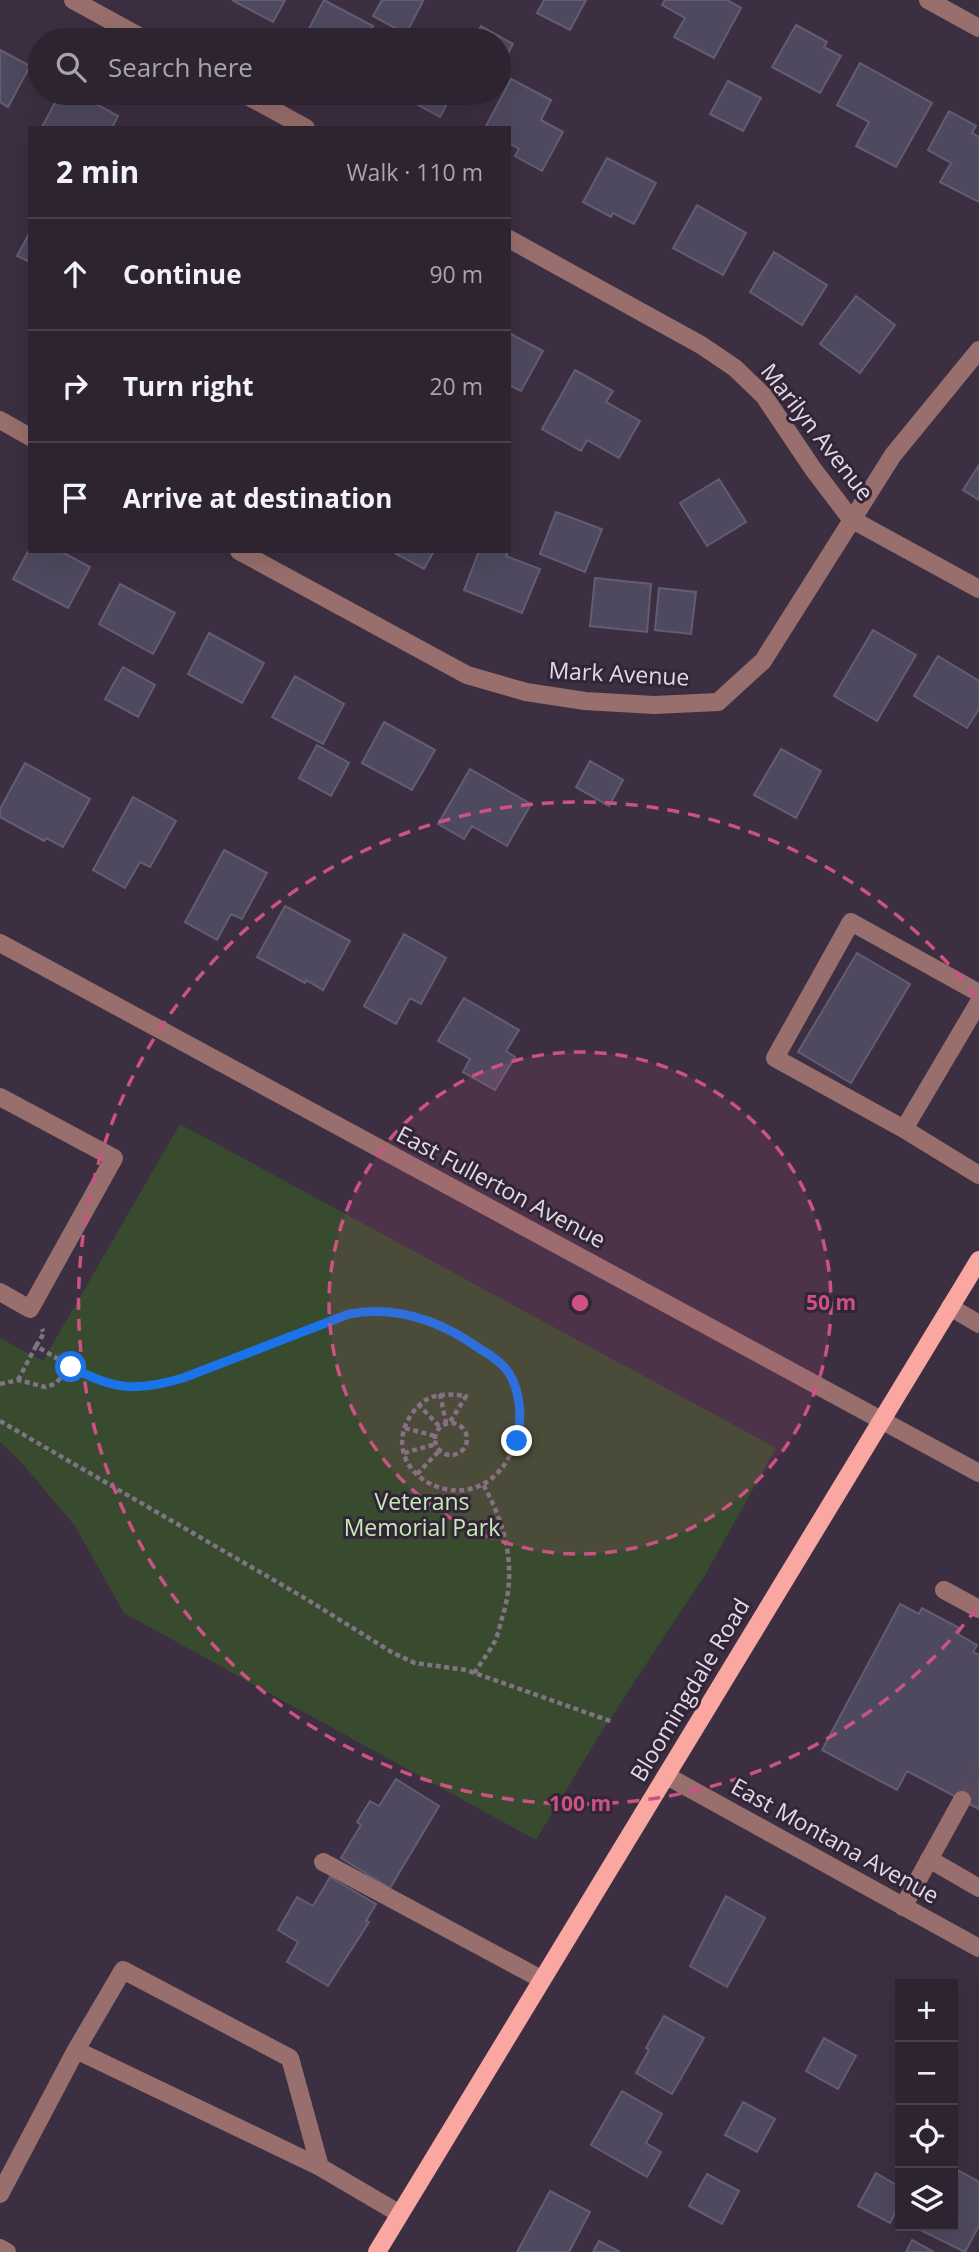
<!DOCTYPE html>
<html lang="en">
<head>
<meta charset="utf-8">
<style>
	body { margin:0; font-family:"Open Sans",sans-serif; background:#392f3d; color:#f1f3f6 }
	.controls { position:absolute; right:21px; bottom:21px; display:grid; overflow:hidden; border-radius:0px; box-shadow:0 7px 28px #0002 }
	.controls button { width:63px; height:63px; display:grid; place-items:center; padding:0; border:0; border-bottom:2px solid #48404d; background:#2d2331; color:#f1f3f6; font:35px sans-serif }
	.stop { position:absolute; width:21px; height:21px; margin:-16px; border:5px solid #1a73e8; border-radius:50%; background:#fff }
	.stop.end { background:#1a73e8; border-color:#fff; box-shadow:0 2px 7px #0008 }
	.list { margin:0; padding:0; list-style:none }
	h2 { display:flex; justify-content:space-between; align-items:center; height:91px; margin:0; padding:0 28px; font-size:30px }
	h2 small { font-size:23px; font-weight:400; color:#a7a4ab }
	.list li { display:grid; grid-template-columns:46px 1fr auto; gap:21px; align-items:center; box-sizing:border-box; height:112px; padding:0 28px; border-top:2px solid #48404d }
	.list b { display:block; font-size:26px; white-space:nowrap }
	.list em { font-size:23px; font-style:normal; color:#a7a4ab }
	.icon { flex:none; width:38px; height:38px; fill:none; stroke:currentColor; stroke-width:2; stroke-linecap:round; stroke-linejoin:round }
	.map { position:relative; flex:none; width:979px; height:2252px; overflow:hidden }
	.search { position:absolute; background:#2d2331; box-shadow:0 7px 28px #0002; left:28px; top:28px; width:483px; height:77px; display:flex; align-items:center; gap:18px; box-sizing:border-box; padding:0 24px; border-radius:38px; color:#a7a4ab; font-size:26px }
	.panel { position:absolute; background:#2d2331; box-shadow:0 7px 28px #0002; left:28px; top:126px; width:483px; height:427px; border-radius:0px }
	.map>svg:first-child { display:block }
	.green { fill:#384b2f }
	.building { fill:#4f495f; stroke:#635d74; stroke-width:2 }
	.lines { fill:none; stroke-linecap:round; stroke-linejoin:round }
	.minor-tunnel { stroke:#55485a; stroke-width:18; stroke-dasharray:18 9; stroke-linecap:butt }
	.path { stroke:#7f7483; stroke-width:4.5; stroke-dasharray:5 3.5; stroke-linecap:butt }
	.minor { stroke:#986f6c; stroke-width:18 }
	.major { stroke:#faa7a2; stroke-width:18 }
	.route { stroke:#1a73e8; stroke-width:9 }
	.ring { fill:none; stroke:#cc5284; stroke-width:3.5; stroke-dasharray:12 9 }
	.labels { text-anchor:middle; stroke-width:6; stroke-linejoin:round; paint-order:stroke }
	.street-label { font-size:23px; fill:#e2d9e5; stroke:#322537 }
	.park-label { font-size:23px; fill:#c4ebb2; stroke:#322537 }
	.centre { fill:#cc5284; stroke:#322537; stroke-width:3.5 }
	.ring-label { font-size:21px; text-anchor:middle; font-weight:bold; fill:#cc5284; stroke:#322537; stroke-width:6; stroke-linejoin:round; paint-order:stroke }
</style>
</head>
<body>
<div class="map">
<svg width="979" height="2252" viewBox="0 0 979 2252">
	<rect width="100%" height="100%" fill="#3c2f41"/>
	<path class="green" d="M180,1124l596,324 -71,127 -105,159 -64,106 -412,-227 -49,-87 -53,-63 -22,-21v-104l43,23z"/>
	<path class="building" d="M232,0h53l-12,22z
		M324,0l49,26 -7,14h-63z
		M382,0h39l2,1 -17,33 -33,-18z
		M544,0h42l-16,30 -33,-17z
		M665,0h62l14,8 -27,50 -40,-21 11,-19 -23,-13z
		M796,25l31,17 -3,5 17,9 -21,37 -48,-26z
		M481,26l32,18 -14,27v-31h-25z
		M0,50l30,16 -22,41 -8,-5z
		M860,63l72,40 -36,64 -40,-21 13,-24 -32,-17z
		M511,79l40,21 -10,20 22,12 -21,39 -27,-15 4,-7 -10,-6v-15h-24z
		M728,81l33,17 -18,33 -33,-17z
		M60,93h16l42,23 -6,12h-69l-1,-1z
		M404,93h49l-13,24 -27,-15 2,-4z
		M949,111l27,15 -4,7 7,4v65l-39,-20 11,-19 -23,-13z
		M607,158l49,25 -22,41 -21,-11 -2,4 -28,-15z
		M697,205l49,28 -23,42 -50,-27z
		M30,232v30l-13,-6z
		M774,252l53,33 -25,40 -52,-33z
		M856,296l39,29 -35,48 -40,-29z
		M509,333l34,18 -22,40 -12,-6z
		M575,370l38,21 -7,11 34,19 -21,37 -32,-18 -6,11 -39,-22z
		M979,465v35l-16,-10z
		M719,479l27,43 -39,24 -27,-43z
		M556,512l46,17 -17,43 -45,-18z
		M30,548v3h30l30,16 -22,41 -55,-29z
		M398,551h36l-10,18 -28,-15z
		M479,551h29l-2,5 34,13 -18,44 -58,-23z
		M595,578l56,6 -4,48 -57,-6z
		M120,584l55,29 -22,41 -54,-30z
		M659,588l37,4 -5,42 -36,-4z
		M873,630l43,25 -39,66 -43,-25z
		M209,633l55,30 -22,40 -54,-29z
		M938,656l41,25v28l-12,19 -53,-32z
		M123,667l32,18 -17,32 -33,-18z
		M295,676l49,28 -21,40 -51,-27z
		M384,722l51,28 -23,40 -50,-27z
		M317,745l32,18 -18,33 -32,-18z
		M781,749l40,22 -25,47 -42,-23z
		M590,761l33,19 -14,26 -33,-19z
		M25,763l65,36 -27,48 -17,-9 -2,3 -44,-24v-8z
		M470,769l61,35 -24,42 -35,-20 -8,13 -26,-15z
		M133,797l43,24 -26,46 -10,-5 -15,26 -32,-18z
		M224,850l43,23 -25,46 -11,-5 -14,26 -32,-18z
		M285,906l65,35 -27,49 -17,-10 -1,3 -48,-26z
		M404,934l42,24 -25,46 -11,-6 -14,26 -32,-18z
		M857,953l53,31 -59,99 -53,-31z
		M464,998l55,32 -13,21 9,6 -20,33 -32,-18 7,-13 -32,-18z
		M900,1604l19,10 3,-6 39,21 -3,5 19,11 -4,7 6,3v154l-72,-38 -10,19 -75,-40z
		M396,1779l43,27 -49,82 -49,-30 20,-33 -4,-3 13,-21 9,5z
		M330,1877l46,27 -10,17 3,1 -41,64 -41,-24 11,-20 -20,-12 19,-33 16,9z
		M726,1896l39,22 -38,69 -37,-21z
		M664,2016l40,22 -32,56 -36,-21 13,-23 -3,-2z
		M824,2038l32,18 -18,33 -32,-18z
		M622,2091l40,23 -16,29 15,9 -14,25 -56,-32z
		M743,2102l32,17 -18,33 -32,-17z
		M954,2168l25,14v44l-14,26 -45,-22 3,-4h30z
		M876,2173l24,14v17l-10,19 -32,-17z
		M707,2174l32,17 -17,33 -33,-18z
		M550,2191l40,21 -21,40h-52z
		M912,2240l22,12h-28z
		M599,2241l21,11h-27z"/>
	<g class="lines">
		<path class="minor-tunnel" d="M962,1800l17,-31"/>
		<path class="path" d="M36,1346l8,-13 -2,-4
			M18,1380l18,-34c57,33 80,52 146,32l167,-64c16,-3 31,-4 48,-2 32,5 98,34 113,64 14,30 14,53 -1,81 -37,70 -137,17 -98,-42 15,-22 30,-22 55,-19l-16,26
			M0,1384l18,-4 27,7 10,-3 16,-17
			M440,1394l6,29
			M418,1404l22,23
			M0,1421l308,179 85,53 22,10 51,7 147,52
			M435 1439a16 16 0 1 1 32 0a16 16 0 1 1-32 0Z
			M405,1428l30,8
			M404,1453l32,-9
			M417,1474l22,-23
			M474,1673c7,-10 15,-21 21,-32 4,-8 5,-18 8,-26 14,-47 3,-89 -20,-131"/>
		<path class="minor" d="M73,0l73,40
			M928,0l51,28
			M242,93l64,35
			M509,239l192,106 34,23 29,28 49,73 38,50 128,70
			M0,420l30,17
			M239,551l228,124 59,17 59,9 69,4 64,-3 45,-41 130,-206 86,-105
			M0,943l979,530
			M979,993l-128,-71 -76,136 129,71 75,46
			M0,1097l114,61 -84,151 -30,-17
			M904,1129l75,-127
			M950,1307l29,17
			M944,1590l35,19
			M667,1776l312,172
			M929,1859l50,29
			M323,1862l218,117
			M903,1907l59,-107
			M76,2050l47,-80 167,88 30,109
			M0,2194l76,-144 244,117 80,47
			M0,2248l7,4"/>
		<path class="major" d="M377,2252l602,-992"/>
	</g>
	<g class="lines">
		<path class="route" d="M71,1367c43,23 65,25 112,11l166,-64c48,-9 92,7 131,35 11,6 22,14 29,24 12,20 13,46 8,68"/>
	</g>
	<circle cx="580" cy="1303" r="251" fill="#cc5284" fill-opacity=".12"/>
	<g class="ring">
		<circle cx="580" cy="1303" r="251"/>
		<path d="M977 1608A501 501 0 1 1 977 998"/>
	</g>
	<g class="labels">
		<g class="street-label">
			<text transform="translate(817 432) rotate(52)" y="8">Marilyn Avenue</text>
			<text transform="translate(619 674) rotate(3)" y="8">Mark Avenue</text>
			<text transform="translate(501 1187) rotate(28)" y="8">East Fullerton Avenue</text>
			<text transform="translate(690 1690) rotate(-59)" y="8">Bloomingdale Road</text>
			<text transform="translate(835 1841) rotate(29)" y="8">East Montana Avenue</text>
		</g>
		<g class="park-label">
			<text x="422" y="1510">Veterans<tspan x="422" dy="26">Memorial Park</tspan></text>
		</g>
	</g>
	<circle cx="580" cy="1303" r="10" class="centre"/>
	<g class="ring-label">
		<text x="831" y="1310">50 m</text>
		<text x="580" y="1811">100 m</text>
	</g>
</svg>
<div class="controls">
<button>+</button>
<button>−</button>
<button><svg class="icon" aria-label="locate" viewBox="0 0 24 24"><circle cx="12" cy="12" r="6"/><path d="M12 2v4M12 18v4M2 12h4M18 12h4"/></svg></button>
<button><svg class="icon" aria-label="layers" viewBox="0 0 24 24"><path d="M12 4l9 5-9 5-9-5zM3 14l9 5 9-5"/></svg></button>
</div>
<div class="stop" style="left:71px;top:1367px"></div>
<div class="stop end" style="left:517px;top:1441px"></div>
<div class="search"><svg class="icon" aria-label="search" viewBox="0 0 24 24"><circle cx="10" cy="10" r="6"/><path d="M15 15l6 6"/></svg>Search here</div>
<section class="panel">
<h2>2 min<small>Walk · 110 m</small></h2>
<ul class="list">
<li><svg class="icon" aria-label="ahead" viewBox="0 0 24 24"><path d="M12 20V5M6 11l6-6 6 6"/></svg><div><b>Continue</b></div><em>90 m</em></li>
<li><svg class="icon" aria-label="right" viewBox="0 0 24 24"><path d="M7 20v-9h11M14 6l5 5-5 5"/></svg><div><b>Turn right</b></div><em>20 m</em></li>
<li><svg class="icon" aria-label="arrive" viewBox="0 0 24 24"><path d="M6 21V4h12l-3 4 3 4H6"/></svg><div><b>Arrive at destination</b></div></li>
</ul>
</section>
</div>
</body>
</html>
